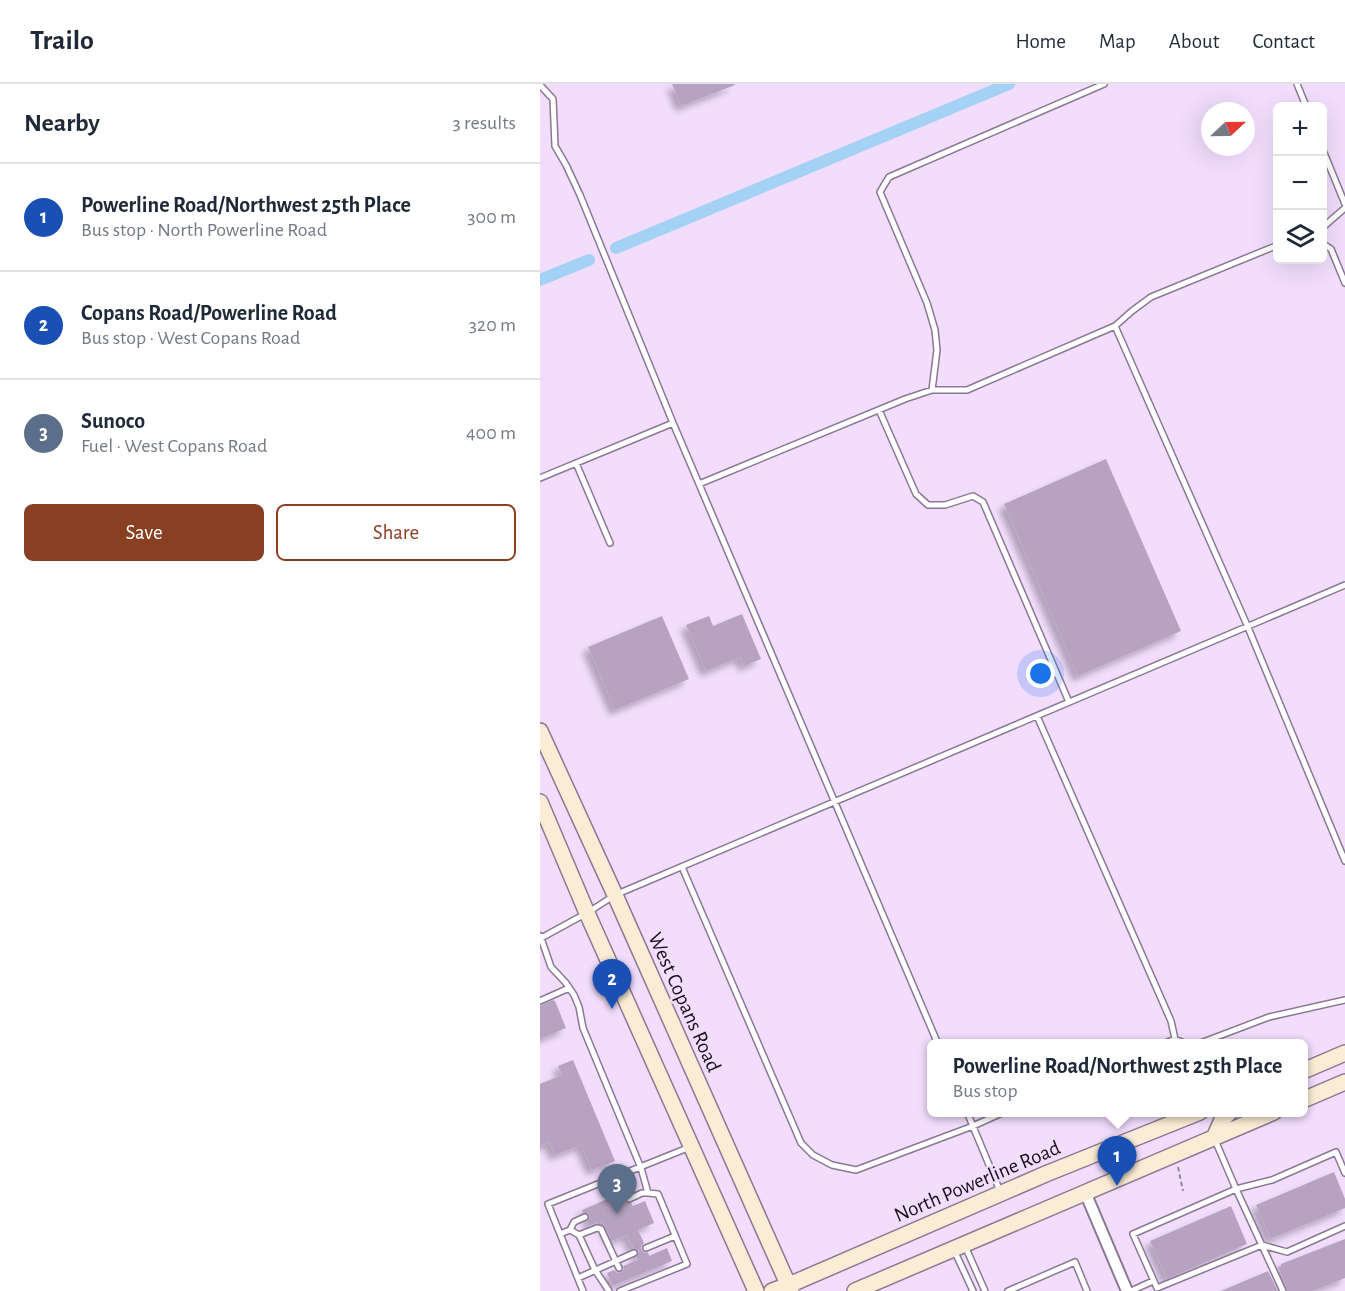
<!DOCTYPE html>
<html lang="en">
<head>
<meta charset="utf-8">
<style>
	body { margin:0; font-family:"Alegreya Sans",sans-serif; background:#f6f6f7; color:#1f2937 }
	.controls { position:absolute; right:18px; top:18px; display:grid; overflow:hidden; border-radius:9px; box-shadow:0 6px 24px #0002 }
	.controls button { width:54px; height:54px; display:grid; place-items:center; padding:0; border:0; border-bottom:2px solid #e0e1e3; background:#fff; color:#1f2937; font:30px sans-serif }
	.compass { position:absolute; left:661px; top:18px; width:54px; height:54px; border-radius:50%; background:#fff; box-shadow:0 6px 24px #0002; rotate:68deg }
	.you { position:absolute; left:501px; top:590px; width:21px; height:21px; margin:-15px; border:4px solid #fff; border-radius:50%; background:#1a73e8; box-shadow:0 0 0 9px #1a73e833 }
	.badge { display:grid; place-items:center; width:39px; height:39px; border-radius:50%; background:#883f22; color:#fff; font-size:20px; font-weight:700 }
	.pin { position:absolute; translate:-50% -50px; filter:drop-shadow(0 2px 3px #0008) }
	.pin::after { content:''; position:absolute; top:32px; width:21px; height:18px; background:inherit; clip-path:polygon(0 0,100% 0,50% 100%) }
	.popup { position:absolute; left:387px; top:955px; width:381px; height:78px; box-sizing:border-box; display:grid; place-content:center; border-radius:9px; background:#fff; filter:drop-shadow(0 2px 4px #0005); font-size:20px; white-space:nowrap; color:#747a83 }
	.popup b { font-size:22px; color:#1f2937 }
	.popup::after { content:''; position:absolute; left:50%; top:100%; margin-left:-12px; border:12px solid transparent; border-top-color:#fff }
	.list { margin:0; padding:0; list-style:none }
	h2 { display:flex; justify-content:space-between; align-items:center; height:78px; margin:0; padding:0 24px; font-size:26px }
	h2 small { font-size:20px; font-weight:400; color:#747a83 }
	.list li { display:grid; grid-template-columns:39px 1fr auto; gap:18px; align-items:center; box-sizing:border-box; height:108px; padding:0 24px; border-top:2px solid #e0e1e3 }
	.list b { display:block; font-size:22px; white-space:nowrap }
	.list p { margin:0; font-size:20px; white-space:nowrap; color:#747a83 }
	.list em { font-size:20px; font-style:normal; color:#747a83 }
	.actions { display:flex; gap:12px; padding:18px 24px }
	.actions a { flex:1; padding:14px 0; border:2px solid #883f22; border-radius:9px; text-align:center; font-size:21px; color:#883f22 }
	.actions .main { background:#883f22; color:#fff }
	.icon { flex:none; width:33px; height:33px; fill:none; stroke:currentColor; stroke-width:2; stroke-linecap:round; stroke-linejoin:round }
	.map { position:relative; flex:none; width:805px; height:1207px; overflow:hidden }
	header { display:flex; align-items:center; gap:36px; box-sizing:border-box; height:84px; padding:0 30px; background:#fff; border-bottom:2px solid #e0e1e3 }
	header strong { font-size:28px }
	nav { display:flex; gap:33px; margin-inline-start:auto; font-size:21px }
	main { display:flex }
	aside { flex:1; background:#fff }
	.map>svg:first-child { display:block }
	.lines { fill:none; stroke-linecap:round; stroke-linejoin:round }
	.canal { stroke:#a4d2f4; stroke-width:12 }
	.building { fill:#b7a3c1; filter:url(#shadow) }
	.lane-casing { stroke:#8b7895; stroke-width:8 }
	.street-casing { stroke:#8b7895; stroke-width:14 }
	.secondary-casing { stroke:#8b7895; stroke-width:18 }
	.path { stroke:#95859c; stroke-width:2; stroke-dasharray:4.5 3; stroke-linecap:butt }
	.lane { stroke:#fff; stroke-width:5 }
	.street { stroke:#fff; stroke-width:10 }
	.secondary { stroke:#faecd5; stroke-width:15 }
	.labels { text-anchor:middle; stroke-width:4.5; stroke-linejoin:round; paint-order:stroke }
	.street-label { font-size:21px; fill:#170f1a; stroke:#f2ddfd }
</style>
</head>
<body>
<header>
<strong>Trailo</strong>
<nav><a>Home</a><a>Map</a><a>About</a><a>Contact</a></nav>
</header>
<main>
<aside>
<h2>Nearby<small>3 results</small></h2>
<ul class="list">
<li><span class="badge" style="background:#1a4fb4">1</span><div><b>Powerline Road/Northwest 25th Place</b><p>Bus stop · North Powerline Road</p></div><em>300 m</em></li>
<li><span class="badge" style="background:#1a4fb4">2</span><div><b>Copans Road/Powerline Road</b><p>Bus stop · West Copans Road</p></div><em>320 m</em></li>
<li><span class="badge" style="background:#5c6f8a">3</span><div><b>Sunoco</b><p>Fuel · West Copans Road</p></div><em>400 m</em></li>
</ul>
<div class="actions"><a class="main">Save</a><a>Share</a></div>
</aside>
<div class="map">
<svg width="805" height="1207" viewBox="0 0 805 1207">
	<defs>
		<filter id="shadow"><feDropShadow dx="-5.5" dy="5.5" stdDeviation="3" flood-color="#0004"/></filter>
	</defs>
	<rect width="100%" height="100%" fill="#f2ddfd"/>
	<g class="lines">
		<path class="canal" d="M76,164l393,-164
			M0,196l49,-20"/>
	</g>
	<path class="building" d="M132,0h63v1l-54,21z
		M566,375l75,172 -103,45 -74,-172z
		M202,530l19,45 -17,7 -4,-9 -34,14 -20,-46 23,-9 4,10z
		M122,532l27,63 -74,31 -27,-63z
		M13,916l2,1 11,27 -26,11v-33z
		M33,976l42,101 -23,9 -11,-25 -26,10 -6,-13 -9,4v-62l22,-9 -4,-9z
		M794,1088l11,27v9l-75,31 -14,-34z
		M86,1107l1,3 -3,5 2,4h5l2,3 12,-5 9,22 -16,7 6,13 -3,4 1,3 3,3 3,-1 1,4 18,-8 5,13 -60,25 -5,-13 7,-3 4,3 4,-1 2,-3 -1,-3 15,-6 -2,-3 3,-5 -3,-3 -3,-1 -6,-13 -15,6 -7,-14 -4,-6 -12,5 -2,-5 2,-2 1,-3 -3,-3h-4l-1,-3z
		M691,1122l16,38 -80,35 -17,-38z
		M805,1155v39l-32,13h-25l-10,-24 3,-1v-2z
		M728,1187l10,20h-57z"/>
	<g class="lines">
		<defs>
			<path id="lane" d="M757,0l9,22
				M0,1l13,14 2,47 11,19 14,30 93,228 265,621
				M782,64l23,56
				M782,144l23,-20
				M782,159l9,6 14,34
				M575,242l132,299 98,236
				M392,306l5,-40 -2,-20 -8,-27 -47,-111 9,-15 215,-93
				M339,326l37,84 12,11h17l28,-9 10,6 86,200
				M36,379l34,80
				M0,394l133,-55
				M159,400l206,-85 27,-9h35l148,-64 17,-15 19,-14 127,-52
				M497,632l134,305 4,18
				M142,783l119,276 12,12 19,10 24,5 117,-44 31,-14
				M0,852l1,2 46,-25 28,-18 730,-310
				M1,854l10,29 15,16 8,12 5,12 4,21 58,140 7,25 10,1 29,70 -67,27
				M0,917l29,-13
				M623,960l12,-5 11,5
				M658,960l71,-27 76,-17
				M427,1028l33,79
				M675,1056l21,49 47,102
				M805,1089l-9,-21 -64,28 -36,9 -103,45 24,54 105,-43 25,7 58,-26
				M89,1115l13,-6h6
				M30,1146l9,5 18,-7 4,1 18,39
				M20,1150l10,-4 4,-8 11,-5
				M39,1151l16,35 14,21
				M425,1162l20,45
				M106,1164l29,-12
				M414,1166l19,41
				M38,1194l56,-25
				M43,1207l-35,-87 142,-57
				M468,1207l67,-29 12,29
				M591,1207l22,-10"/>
			<path id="street" d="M545,1108l42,99"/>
			<path id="secondary" d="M0,647l75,164 176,396
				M0,718l47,111 169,378
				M763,987l42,-18
				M763,1016l42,-18
				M674,1054l8,-18 8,-8
				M232,1207l17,-6 259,-112 152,-61
				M315,1207l419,-179"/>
		</defs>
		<use href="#lane" class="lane-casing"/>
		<use href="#street" class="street-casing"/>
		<use href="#secondary" class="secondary-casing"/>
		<path class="path" d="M638,1083l5,24"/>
		<use href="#lane" class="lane"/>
		<use href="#street" class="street"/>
		<use href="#secondary" class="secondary"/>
	</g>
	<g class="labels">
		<g class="street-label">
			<text transform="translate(145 918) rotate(66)" y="7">West Copans Road</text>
			<text transform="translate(437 1097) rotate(-23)" y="7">North Powerline Road</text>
		</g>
	</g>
</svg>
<div class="controls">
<button>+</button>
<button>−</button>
<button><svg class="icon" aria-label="layers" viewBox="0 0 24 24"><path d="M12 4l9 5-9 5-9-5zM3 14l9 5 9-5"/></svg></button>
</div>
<svg class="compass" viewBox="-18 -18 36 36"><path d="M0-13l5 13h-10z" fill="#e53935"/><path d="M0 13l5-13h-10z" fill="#747a83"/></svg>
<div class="you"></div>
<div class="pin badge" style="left:577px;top:1102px;background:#1a4fb4">1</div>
<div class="popup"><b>Powerline Road/Northwest 25th Place</b>Bus stop</div>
<div class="pin badge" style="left:72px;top:925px;background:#1a4fb4">2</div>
<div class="pin badge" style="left:77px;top:1130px;background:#5c6f8a">3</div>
</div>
</main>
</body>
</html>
